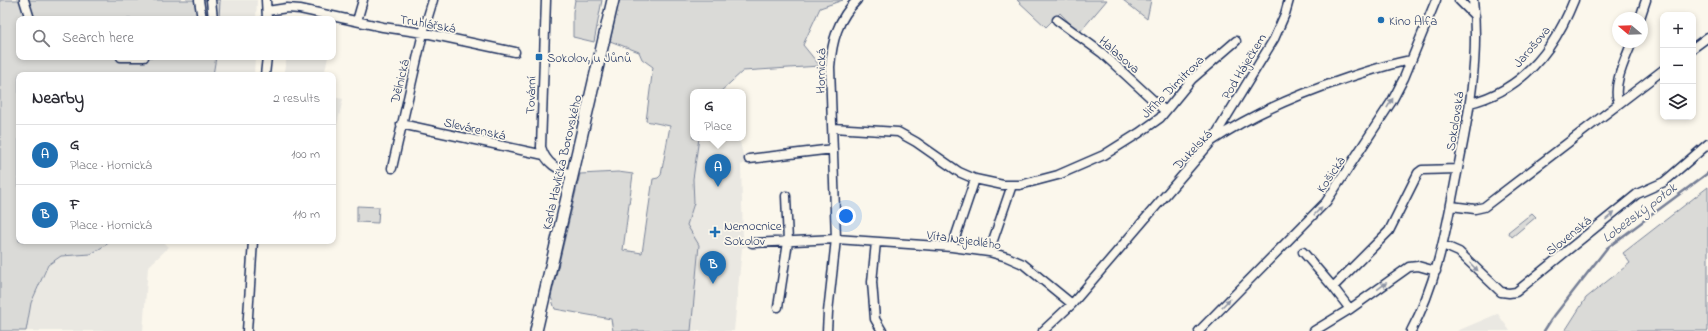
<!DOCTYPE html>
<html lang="en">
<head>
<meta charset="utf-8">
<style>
	body { margin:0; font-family:"Indie Flower",sans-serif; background:#f2f2f3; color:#2b2b33 }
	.controls { position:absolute; right:12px; top:12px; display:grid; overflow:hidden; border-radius:8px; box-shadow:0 2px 6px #0003 }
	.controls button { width:36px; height:36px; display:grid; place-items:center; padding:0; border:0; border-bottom:1px solid #e1e1e2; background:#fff; color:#2b2b33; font:20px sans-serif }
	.compass { position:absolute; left:1612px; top:12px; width:36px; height:36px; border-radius:50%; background:#fff; box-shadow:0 2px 6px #0003; rotate:289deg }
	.you { position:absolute; left:846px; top:216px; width:14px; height:14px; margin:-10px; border:3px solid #fff; border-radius:50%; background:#1a73e8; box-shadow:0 0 0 6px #1a73e833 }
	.badge { display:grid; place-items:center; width:26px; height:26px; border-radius:50%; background:#1f6fb2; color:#fff; font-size:13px; font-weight:700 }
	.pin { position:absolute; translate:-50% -33px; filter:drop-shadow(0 1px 2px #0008) }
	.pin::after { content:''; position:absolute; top:21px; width:14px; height:12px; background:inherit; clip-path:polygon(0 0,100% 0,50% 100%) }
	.popup { position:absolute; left:690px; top:89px; width:56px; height:52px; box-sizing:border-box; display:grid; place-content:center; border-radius:8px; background:#fff; filter:drop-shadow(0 1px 3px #0005); font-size:13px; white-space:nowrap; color:#7c7c81 }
	.popup b { font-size:15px; color:#2b2b33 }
	.popup::after { content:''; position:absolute; left:50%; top:100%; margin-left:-8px; border:8px solid transparent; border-top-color:#fff }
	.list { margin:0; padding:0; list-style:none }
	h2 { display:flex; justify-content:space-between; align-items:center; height:52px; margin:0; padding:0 16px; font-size:17px }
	h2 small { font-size:13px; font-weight:400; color:#7c7c81 }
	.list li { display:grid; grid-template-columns:26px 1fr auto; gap:12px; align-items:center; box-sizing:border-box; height:60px; padding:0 16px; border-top:1px solid #e1e1e2 }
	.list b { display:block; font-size:15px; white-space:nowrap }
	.list p { margin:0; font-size:13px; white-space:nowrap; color:#7c7c81 }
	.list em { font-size:13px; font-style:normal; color:#7c7c81 }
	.icon { flex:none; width:22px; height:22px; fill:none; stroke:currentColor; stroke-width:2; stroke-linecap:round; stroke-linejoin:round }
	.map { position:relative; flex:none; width:1708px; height:331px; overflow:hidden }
	.search { position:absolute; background:#fff; box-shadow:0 2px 6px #0003; left:16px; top:16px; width:320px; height:44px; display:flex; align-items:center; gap:10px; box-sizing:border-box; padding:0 14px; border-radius:8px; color:#7c7c81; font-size:15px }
	.panel { position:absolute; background:#fff; box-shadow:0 2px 6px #0003; left:16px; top:72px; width:320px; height:172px; border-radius:8px }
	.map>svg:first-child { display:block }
	.built { fill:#eae8e2 }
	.green { fill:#dadad7; stroke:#7a849a }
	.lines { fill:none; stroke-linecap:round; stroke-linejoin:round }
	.stream { stroke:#747e96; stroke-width:2.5 }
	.street-casing { stroke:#1b2f5e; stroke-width:11 }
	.secondary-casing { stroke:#1b2f5e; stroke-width:14 }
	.street { stroke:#fbf7ec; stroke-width:8 }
	.secondary { stroke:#fbf7ec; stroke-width:11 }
	.oneway { fill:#8b93a5 }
	.poi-dot { fill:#1f6fb2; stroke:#fbf7ec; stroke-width:1.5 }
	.labels { text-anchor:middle; stroke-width:3.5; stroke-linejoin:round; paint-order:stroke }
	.poi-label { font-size:13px; fill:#1b2f5e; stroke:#fbf7ec; text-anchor:start }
	.street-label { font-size:13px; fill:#1b2f5e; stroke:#fbf7ec }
	.water-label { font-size:14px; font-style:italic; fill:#47577a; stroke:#fbf7ec }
</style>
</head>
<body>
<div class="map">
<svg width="1708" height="331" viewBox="0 0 1708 331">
	<rect width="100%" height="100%" fill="#fbf7ec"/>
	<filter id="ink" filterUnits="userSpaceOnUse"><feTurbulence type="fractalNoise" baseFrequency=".025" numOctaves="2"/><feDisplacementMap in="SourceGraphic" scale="8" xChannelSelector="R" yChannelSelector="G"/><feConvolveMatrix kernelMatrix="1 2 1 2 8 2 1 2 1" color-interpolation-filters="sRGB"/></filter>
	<g filter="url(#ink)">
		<path class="built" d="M220,0h37l-1,19h-37z
			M216,57h39l-1,18h-41z
			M287,57h41l-4,18h-41z
			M333,97l10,2 -10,43z
			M699,138h40l6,25 -4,2 2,73 3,2v7l-4,1 -8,83h-105l58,-106 7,-22 -1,-24z
			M112,241h51l6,6 -21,20 -5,64h-117l5,-28 18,-38 12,-9 30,-2z
			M1498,314l12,17h-53l40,-17z"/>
		<path class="green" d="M0,0h220l-1,19h-200v38h197l-3,18h-194v166h93l-21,13 -30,2 -13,9 -17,38 -5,28h-26z
			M575,0h27l-8,42 -21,-5v-25z
			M619,0h224l-23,8 -17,37 17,21 -77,5 -23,21h-27v46h6l-6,41 1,24 -7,22 12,20 -8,86h-78l-2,-12 -56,-10 -4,-12 29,-123 38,-2 15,2 -10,76 19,3 11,-74 5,-1 3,-3 9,-49 -24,-5 7,-54 -11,-8 -3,-7 -29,-11z
			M1017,0h90l-28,33 -19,-20 -14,14z
			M1123,0h28l-4,19z
			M1708,187v144h-143l21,-33 44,-35 -7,-10z
			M357,206l22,1 -1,16 -21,-1z
			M1532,213l4,4 -24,20 -4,-5z"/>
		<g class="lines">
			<path class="stream" d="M1544,331l7,-11 56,-72 101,-75"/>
			<defs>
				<path id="street" d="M24,0l6,19
					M199,0l3,19
					M211,0l2,19
					M266,0l1,19
					M546,0l-5,147c5,17 16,22 32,28
					M1459,0l16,16
					M267,11l20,-3 13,1 83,18 47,7 85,18
					M1640,18l6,-18
					M1057,20l45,33 63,58
					M357,21l6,-21
					M1693,48l15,-11
					M121,57h23
					M265,75l2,-18
					M1470,103c53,-13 85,-55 104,-103
					M1619,103c-8,-16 7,-45 13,-61
					M401,124l143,31
					M833,128l65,4 18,10 43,30 16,7 28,6h17l38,-10 46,-20 35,-22 21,-15 32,-39 44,-38
					M1213,139l61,-100 11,-25 4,-14
					M749,159l84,-10
					M392,168l31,-135 10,-33
					M1451,206l24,3 9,-2 179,-137
					M876,242l-4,40 3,37 7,12
					M752,243l84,-4 116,8 37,5 18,5 16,7 49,40
					M1443,245l16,7 42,40 8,1 7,-1 121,-98 27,-12 44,-38
					M952,247l23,-68
					M989,252l23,-67
					M1303,252l30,35 17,22
					M1333,287l56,-56 29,-58 4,-3 36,-1
					M778,307l10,-65 -2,-46
					M247,331l6,-90
					M827,331l1,-19 8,-73 -6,-172c2,-27 8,-48 27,-67
					M1043,331l29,-27 140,-163c41,-28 87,-47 135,-63 21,-7 42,-14 64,-18
					M1199,331l127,-129 66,-101 12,-23 32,-78
					M1314,331l36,-22 59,-42 9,-1 18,5
					M1411,331c26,-48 35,-101 45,-153 12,-58 24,-119 17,-178"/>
				<path id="secondary" d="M536,331l77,-331"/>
			</defs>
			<use href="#street" class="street-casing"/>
			<use href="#secondary" class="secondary-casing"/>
			<use href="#street" class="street"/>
			<use href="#secondary" class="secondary"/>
		</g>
		<defs><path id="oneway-solid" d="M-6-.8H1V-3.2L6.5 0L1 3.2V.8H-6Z"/></defs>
		<g class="oneway">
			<use href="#oneway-solid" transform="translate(1390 103) rotate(-59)"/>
			<use href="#oneway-solid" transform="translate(1318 211) rotate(-46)"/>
			<use href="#oneway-solid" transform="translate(1610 216) rotate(-39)"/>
			<use href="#oneway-solid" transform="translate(1474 267) rotate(45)"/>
			<use href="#oneway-solid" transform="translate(1382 286) rotate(-36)"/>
			<use href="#oneway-solid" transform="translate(1226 303) rotate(-45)"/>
		</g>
	</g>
	<g class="poi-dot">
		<circle cx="1381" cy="20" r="4"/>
		<rect x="535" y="53" width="8" height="8" rx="2"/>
		<path d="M713 226h4v4h4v4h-4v4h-4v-4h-4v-4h4z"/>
	</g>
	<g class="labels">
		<g class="poi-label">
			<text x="1389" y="25">Kino Alfa</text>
			<text x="547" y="62">Sokolov, u Jůnů</text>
			<text x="724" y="230">Nemocnice<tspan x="724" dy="15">Sokolov</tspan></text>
		</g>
		<g class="street-label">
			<text transform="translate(428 23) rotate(10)" y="5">Truhlářská</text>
			<text transform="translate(1531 46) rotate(-50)" y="5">Jarošova</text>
			<text transform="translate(1120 54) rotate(41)" y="5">Halasova</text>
			<text transform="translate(1243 66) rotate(-59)" y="5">Pod Háječkem</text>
			<text transform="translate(820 71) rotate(-89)" y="5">Hornická</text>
			<text transform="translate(399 81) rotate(-76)" y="5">Dělnická</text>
			<text transform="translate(1172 86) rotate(-45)" y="5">Jiřího Dimitrova</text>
			<text transform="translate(530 95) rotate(-88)" y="5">Tovární</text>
			<text transform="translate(1454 121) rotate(-81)" y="5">Sokolovská</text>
			<text transform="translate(475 128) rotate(13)" y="5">Slevárenská</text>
			<text transform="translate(1192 149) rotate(-46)" y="5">Dukelská</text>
			<text transform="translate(561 162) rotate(-77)" y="5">Karla Havlíčka Borovského</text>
			<text transform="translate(1330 174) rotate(-56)" y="5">Košická</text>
			<text transform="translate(1568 235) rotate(-39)" y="5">Slovenská</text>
			<text transform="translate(964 239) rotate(8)" y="5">Víta Nejedlého</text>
		</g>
		<g class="water-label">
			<text transform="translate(1639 212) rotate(-37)" y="5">Lobezský potok</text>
		</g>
	</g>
</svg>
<div class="controls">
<button>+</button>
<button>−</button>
<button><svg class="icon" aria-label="layers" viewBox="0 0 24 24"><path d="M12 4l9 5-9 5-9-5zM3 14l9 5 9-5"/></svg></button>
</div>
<svg class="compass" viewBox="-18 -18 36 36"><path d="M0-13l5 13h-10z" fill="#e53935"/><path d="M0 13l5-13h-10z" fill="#7c7c81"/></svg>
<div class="you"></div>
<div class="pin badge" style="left:718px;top:187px">A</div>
<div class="popup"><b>G</b>Place</div>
<div class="pin badge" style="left:713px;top:284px">B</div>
<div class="search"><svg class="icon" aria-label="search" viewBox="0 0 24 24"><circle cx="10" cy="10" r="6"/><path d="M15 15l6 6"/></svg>Search here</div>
<section class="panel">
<h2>Nearby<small>2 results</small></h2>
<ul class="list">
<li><span class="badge">A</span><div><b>G</b><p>Place · Hornická</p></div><em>100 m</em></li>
<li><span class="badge">B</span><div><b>F</b><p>Place · Hornická</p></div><em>110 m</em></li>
</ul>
</section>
</div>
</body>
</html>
